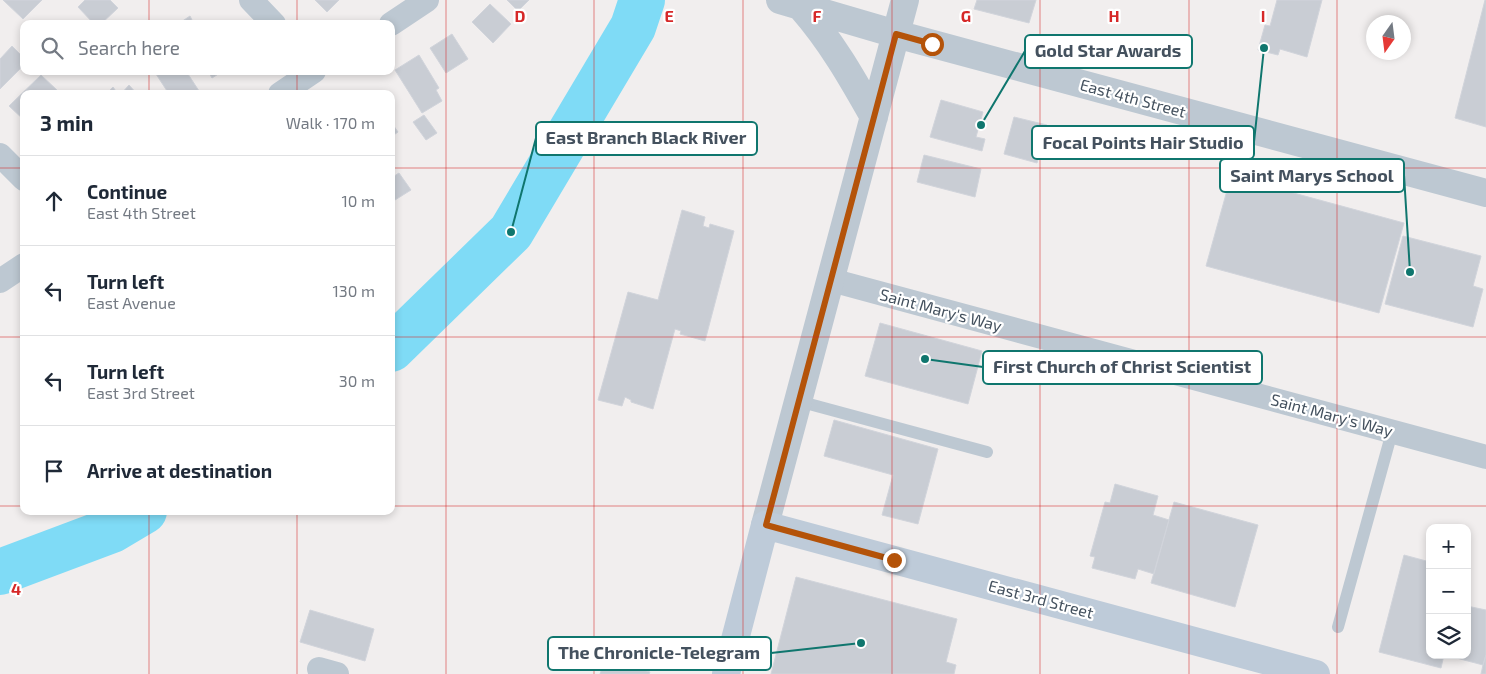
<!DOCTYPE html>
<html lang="en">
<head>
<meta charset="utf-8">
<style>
	body { margin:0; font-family:"Exo 2",sans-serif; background:#f2f2f3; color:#1f2937 }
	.controls { position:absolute; right:15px; bottom:15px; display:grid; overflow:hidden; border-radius:10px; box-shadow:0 2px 8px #0003 }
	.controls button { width:45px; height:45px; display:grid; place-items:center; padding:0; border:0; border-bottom:1px solid #e0e1e3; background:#fff; color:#1f2937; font:25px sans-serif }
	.compass { position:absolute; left:1366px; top:15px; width:45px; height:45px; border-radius:50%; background:#fff; box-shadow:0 2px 8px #0003; rotate:194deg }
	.stop { position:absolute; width:15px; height:15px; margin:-11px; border:4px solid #b45309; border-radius:50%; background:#fff }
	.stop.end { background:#b45309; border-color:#fff; box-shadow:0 1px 5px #0008 }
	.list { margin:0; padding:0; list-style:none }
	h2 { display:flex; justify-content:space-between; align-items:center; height:65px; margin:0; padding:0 20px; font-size:21px }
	h2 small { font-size:16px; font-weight:400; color:#747a83 }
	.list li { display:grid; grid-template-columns:32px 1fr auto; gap:15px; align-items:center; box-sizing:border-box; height:90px; padding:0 20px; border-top:1px solid #e0e1e3 }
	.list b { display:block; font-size:19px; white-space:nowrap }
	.list p { margin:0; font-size:16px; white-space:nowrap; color:#747a83 }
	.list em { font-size:16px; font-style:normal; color:#747a83 }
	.icon { flex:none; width:28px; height:28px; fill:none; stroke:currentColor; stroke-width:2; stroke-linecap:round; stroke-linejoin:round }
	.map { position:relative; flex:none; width:1486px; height:674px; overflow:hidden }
	.search { position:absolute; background:#fff; box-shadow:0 2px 8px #0003; left:20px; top:20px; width:375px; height:55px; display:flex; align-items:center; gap:12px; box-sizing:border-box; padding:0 18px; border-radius:10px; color:#747a83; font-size:19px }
	.panel { position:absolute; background:#fff; box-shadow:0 2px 8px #0003; left:20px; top:90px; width:375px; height:425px; border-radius:10px }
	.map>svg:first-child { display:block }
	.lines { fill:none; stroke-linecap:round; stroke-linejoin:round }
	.river { stroke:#7fdbf6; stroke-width:46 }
	.building { fill:#c9cdd4; stroke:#d1d4db }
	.service { stroke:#bdc8d2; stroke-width:12 }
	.minor { stroke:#bdc8d2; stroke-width:24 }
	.tertiary { stroke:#bdc8d2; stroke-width:28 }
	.secondary { stroke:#becbd9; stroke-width:28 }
	.route { stroke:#b45309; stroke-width:6 }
	.grid { fill:none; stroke:#d62828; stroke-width:1; stroke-opacity:0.55 }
	.labels { text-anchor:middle; stroke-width:4.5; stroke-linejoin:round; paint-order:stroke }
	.street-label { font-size:16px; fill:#44515e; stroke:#fff }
	.grid-label { font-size:16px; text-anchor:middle; font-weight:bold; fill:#d62828; stroke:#fff; stroke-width:4.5; stroke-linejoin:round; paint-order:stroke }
	.leader { fill:none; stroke:#0f766e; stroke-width:2 }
	.callout-dot { fill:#0f766e; stroke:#fff; stroke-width:2 }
	.callout { fill:#fff; stroke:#0f766e; stroke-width:2 }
	.callout-label { font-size:18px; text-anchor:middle; font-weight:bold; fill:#44515e }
</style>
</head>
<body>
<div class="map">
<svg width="1486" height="674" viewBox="0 0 1486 674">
	<rect width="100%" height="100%" fill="#f1eeee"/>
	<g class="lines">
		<path class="river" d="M391,349l120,-117 122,-205 9,-27
			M0,572l112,-42 32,-19"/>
	</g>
	<path class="building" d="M3,0h39l-19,19z
		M85,0h25l8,8 -17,16h-7l-16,-17z
		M315,0h24l-12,12z
		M507,0h22l-11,11z
		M977,0h59l-7,23 -55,-14z
		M1277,0h45l-15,57 -27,-8 -2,6 -20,-5 7,-25 5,1z
		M1485,0h1v127l-31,-9z
		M490,4l21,20 -18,19 -21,-21z
		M190,16l4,8h-16z
		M452,34l16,25 -22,14 -16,-25z
		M12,46l12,12v7l-24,24v-30z
		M419,55l20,33 -3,2 6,11 -20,12 -27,-43z
		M160,71h26l15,23h-32l-13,-20z
		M208,71h15l-11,7z
		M41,75l17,16 -3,3h-31v26l-15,-14z
		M129,85l8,9h-16z
		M113,87l5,7h-12z
		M941,100l42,12 -7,25 9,2 -3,12 -52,-14z
		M424,115l13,18 -11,7 -13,-18z
		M1014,117l33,8 -10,38 -33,-9z
		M391,122l7,10 -7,5z
		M924,155l57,14 -6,28 -58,-15z
		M399,173l12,17 -16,10 -4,-5v-17z
		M1231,176l173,47 -25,90 -173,-47z
		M682,210l23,7 -2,9 6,2 1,-4 24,7 -29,110 -25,-7 1,-3 -6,-2 -22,80 -22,-7v-2l-6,-3 -3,9 -24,-6 30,-108 30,8z
		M1403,236l78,20 -8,30 10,3 -10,38 -88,-23z
		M880,323l102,28 -14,53 -103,-28z
		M834,420l104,29 -20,75 -36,-9 11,-40 -69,-19z
		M1115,484l43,12 -5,19 16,5 -15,54 -16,-5 -3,10 -43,-11 3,-11 -5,-1 15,-54 5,1z
		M1174,502l84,23 -23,82 -84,-24z
		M1404,555l26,7v93h14l-3,13 -62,-16z
		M796,577l161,42 -11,43 10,3 -2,9h-183z
		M1467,606l19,4v45l-3,10 -38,-10h22z
		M310,610l64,19 -9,32 -65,-19z
		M1486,655v19h-5l2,-9z
		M605,659l45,13 -1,2h-49z"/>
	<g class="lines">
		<path class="service" d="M798,401l189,51
			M1338,627l54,-195"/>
		<path class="minor" d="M251,0l23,24
			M391,24l36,-24
			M280,94l34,-23
			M0,155l24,24
			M831,280l655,177
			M0,281l24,-16
			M319,669l18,5"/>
		<path class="tertiary" d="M780,0l116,34 590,159
			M801,7c30,34 51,71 73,110
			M765,525l140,-525"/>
		<path class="secondary" d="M726,674l39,-149 551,149"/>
	</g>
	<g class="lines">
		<path class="route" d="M894,560l-128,-35 130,-491 36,10"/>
	</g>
	<path class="grid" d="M149,0v24M297,0v24M446,0v674M594,0v674M743,0v674M892,0v674M1040,0v674M1189,0v674M1337,0v674M149,71v23M297,71v23M0,168h24M391,168h1095M0,337h24M391,337h1095M0,506h24M391,506h1095M149,511v163M297,511v163"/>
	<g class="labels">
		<g class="street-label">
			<text transform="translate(1133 98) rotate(15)" y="6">East 4th Street</text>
			<text transform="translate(941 310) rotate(15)" y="6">Saint Mary's Way</text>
			<text transform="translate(1332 415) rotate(15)" y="6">Saint Mary's Way</text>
			<text transform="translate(1041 599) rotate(15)" y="6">East 3rd Street</text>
		</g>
	</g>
	<g class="grid-label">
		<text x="520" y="22">D</text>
		<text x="669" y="22">E</text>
		<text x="817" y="22">F</text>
		<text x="966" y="22">G</text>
		<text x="1114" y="22">H</text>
		<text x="1263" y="22">I</text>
		<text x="16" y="595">4</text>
	</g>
	<path class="leader" d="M981 125L1025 51M511 232L536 138M1264 48L1254 142M1410 272L1404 175M925 359L983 367M861 643L771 653"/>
	<g class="callout-dot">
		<circle cx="981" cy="125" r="5"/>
		<circle cx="511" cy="232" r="5"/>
		<circle cx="1264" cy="48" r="5"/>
		<circle cx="1410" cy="272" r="5"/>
		<circle cx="925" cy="359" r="5"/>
		<circle cx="861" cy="643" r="5"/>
	</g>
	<g class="callout">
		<rect x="1025" y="35" width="167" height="33" rx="5"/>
		<rect x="536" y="122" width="221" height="33" rx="5"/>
		<rect x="1032" y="126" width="222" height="33" rx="5"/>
		<rect x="1220" y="159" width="184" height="33" rx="5"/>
		<rect x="983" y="351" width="279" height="33" rx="5"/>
		<rect x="548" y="637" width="223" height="33" rx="5"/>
	</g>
	<g class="callout-label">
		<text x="1108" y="57">Gold Star Awards</text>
		<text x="646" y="144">East Branch Black River</text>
		<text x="1143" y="149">Focal Points Hair Studio</text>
		<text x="1312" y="182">Saint Marys School</text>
		<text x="1122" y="373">First Church of Christ Scientist</text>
		<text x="659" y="659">The Chronicle-Telegram</text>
	</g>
</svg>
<div class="controls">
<button>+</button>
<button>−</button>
<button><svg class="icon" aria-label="layers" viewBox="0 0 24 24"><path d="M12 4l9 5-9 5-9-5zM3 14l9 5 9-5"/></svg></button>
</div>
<svg class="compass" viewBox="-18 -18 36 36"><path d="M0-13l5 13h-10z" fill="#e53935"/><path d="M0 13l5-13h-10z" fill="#747a83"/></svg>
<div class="stop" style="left:932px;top:44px"></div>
<div class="stop end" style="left:894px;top:560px"></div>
<div class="search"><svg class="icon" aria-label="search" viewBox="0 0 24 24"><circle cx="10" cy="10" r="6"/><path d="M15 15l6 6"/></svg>Search here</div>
<section class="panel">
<h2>3 min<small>Walk · 170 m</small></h2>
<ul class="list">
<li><svg class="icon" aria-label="ahead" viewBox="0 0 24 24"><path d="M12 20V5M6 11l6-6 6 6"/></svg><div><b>Continue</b><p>East 4th Street</p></div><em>10 m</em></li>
<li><svg class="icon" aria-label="left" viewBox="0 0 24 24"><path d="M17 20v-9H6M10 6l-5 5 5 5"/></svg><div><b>Turn left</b><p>East Avenue</p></div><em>130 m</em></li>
<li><svg class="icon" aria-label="left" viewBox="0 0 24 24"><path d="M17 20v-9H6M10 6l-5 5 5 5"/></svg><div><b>Turn left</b><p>East 3rd Street</p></div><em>30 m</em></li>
<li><svg class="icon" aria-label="arrive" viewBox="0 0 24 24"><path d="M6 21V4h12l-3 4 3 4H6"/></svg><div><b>Arrive at destination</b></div></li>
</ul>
</section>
</div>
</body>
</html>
